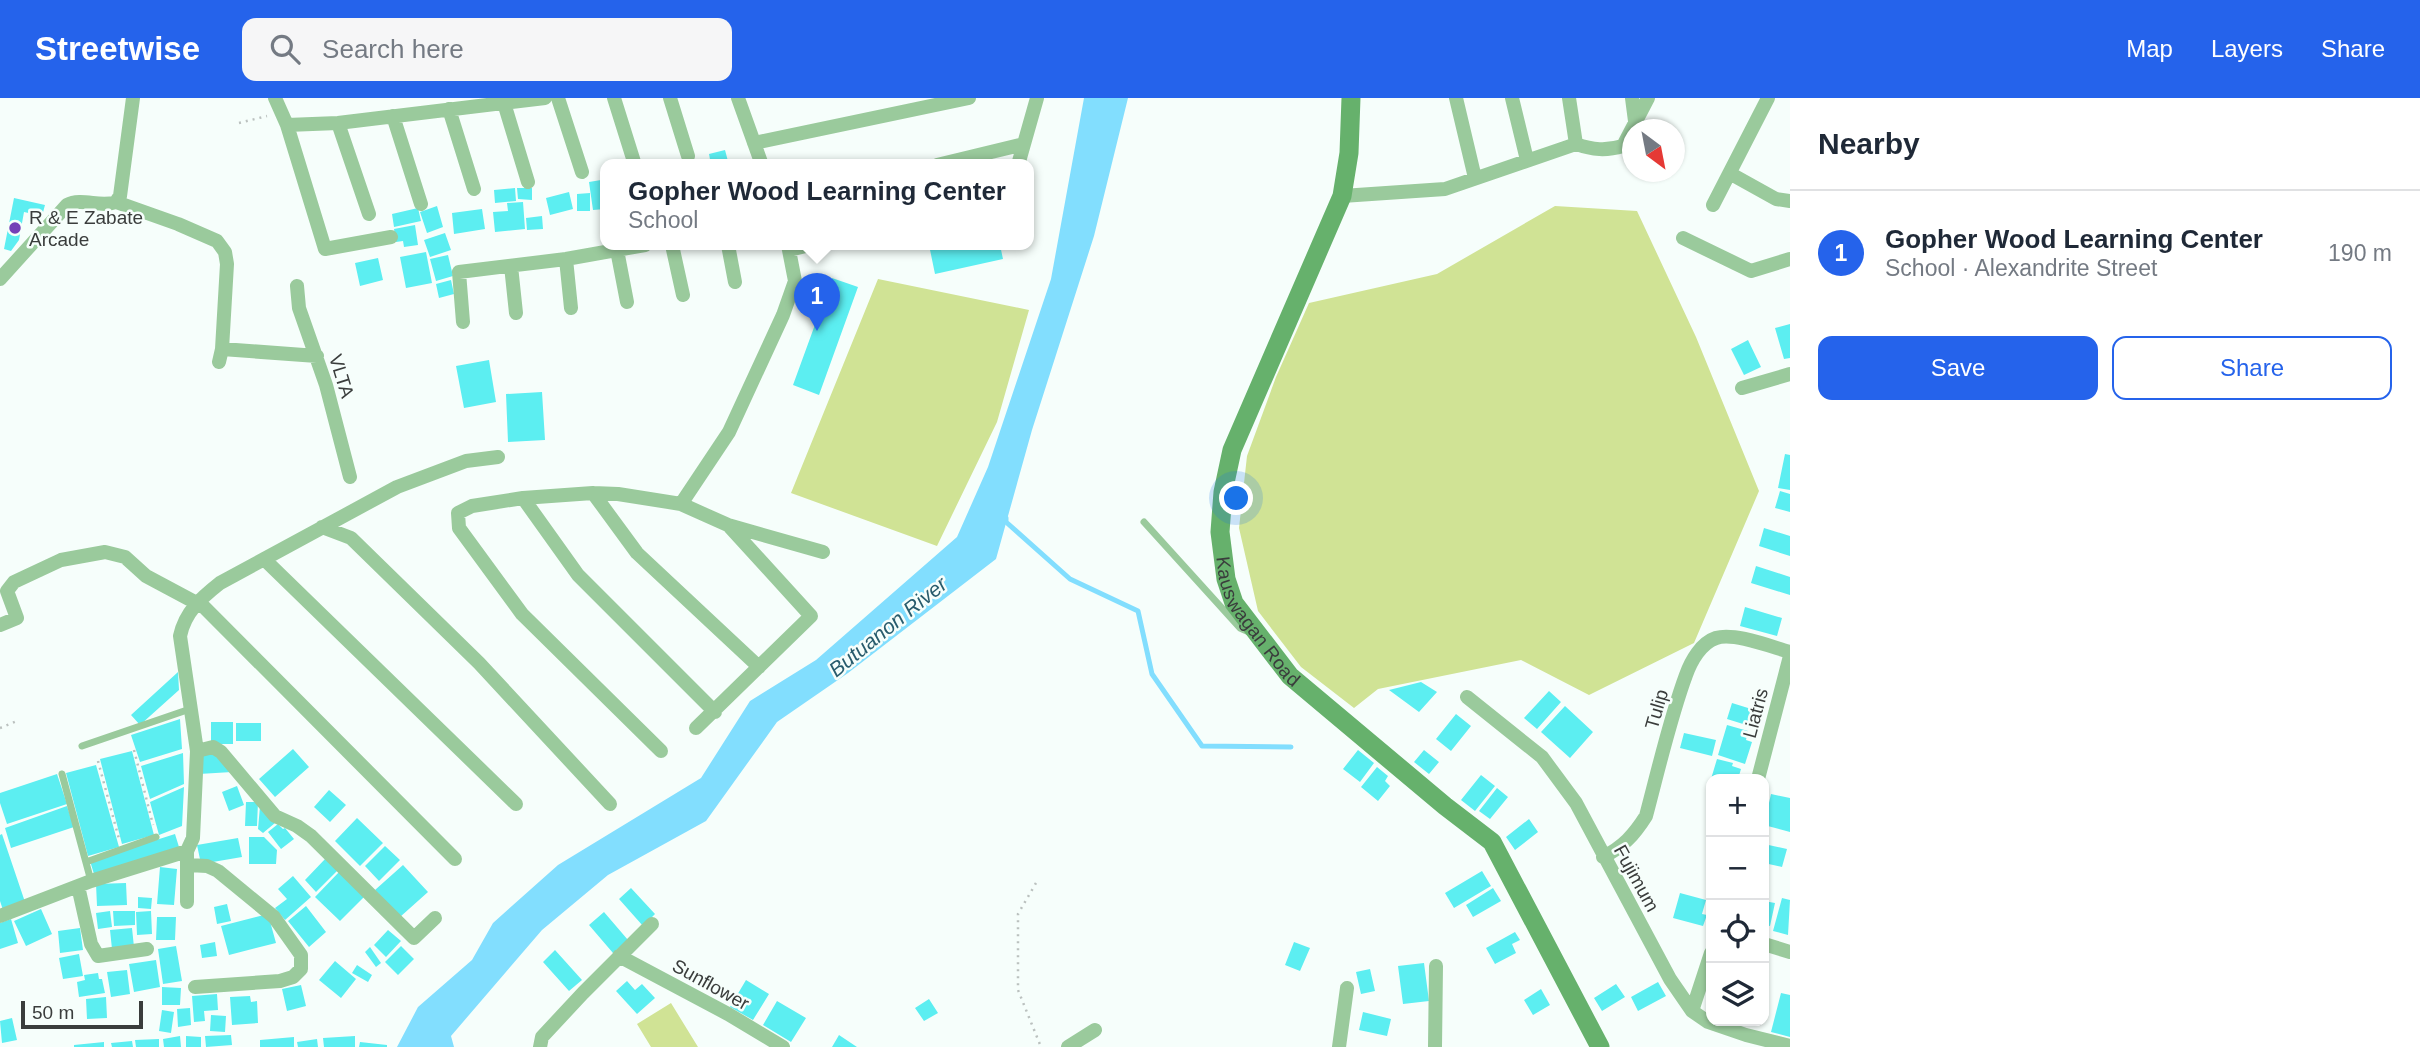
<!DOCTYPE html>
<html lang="en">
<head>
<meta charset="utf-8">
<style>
	body { margin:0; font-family:Arial,sans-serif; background:#f6f6f7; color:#1f2937 }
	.controls { position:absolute; right:21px; bottom:21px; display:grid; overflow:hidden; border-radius:14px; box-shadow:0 2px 5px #0004 }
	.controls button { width:63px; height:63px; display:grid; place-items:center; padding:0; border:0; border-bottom:2px solid #e0e1e3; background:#fff; color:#1f2937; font:35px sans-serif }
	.compass { position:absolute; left:1622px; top:21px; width:63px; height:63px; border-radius:50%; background:#fff; box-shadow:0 2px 5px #0004; rotate:148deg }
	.scale { position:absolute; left:21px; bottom:18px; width:122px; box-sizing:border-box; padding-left:7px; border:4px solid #3a3d3c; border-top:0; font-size:19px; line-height:24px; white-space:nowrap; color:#3a3d3c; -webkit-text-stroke:5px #f6fefb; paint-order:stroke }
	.you { position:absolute; left:1237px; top:401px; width:24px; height:24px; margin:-18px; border:5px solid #fff; border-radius:50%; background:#1a73e8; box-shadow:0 0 0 10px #1a73e833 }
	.badge { display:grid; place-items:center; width:46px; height:46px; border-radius:50%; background:#2563eb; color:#fff; font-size:23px; font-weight:700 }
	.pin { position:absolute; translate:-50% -58px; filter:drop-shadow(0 2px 4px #0008) }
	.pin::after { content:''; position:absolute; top:37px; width:24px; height:21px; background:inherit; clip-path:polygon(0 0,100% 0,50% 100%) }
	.popup { position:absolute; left:600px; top:61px; width:434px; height:91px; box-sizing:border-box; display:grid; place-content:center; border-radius:14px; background:#fff; filter:drop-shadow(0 2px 5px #0005); font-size:23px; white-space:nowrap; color:#747a83 }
	.popup b { font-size:26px; color:#1f2937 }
	.popup::after { content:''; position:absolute; left:50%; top:100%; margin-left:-14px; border:14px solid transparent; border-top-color:#fff }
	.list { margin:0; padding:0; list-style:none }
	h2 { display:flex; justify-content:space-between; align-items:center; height:91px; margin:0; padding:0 28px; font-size:30px }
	h2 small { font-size:23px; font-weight:400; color:#747a83 }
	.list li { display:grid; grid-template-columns:46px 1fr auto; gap:21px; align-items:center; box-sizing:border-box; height:126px; padding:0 28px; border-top:2px solid #e0e1e3 }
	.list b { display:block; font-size:26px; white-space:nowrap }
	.list p { margin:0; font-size:23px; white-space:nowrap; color:#747a83 }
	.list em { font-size:23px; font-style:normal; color:#747a83 }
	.actions { display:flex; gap:14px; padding:21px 28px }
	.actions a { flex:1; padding:16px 0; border:2px solid #2563eb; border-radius:14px; text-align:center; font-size:24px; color:#2563eb }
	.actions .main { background:#2563eb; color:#fff }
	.icon { flex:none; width:38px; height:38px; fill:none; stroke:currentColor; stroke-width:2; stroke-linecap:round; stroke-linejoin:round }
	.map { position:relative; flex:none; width:1790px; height:949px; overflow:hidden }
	header { display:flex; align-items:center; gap:42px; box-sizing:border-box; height:98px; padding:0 35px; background:#2563eb; color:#fff }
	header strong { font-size:33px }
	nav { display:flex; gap:38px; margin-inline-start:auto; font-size:24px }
	.search { width:490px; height:63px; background:#f6f6f7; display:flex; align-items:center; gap:18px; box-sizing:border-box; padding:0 24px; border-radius:14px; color:#747a83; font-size:26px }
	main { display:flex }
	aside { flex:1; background:#fff }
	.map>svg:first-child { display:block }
	.green { fill:#d0e395 }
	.water { fill:#82defe }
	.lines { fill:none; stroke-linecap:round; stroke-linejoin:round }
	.stream { stroke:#82defe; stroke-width:5 }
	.building { fill:#5ceef1 }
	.path { stroke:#bbc1bf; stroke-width:2.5; stroke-dasharray:2 5; stroke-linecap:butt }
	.lane { stroke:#9aca9c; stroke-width:7 }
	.street { stroke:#9aca9c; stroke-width:14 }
	.secondary { stroke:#66b16c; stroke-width:19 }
	.poi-dot { fill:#7440b7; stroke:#f6fefb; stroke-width:2.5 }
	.labels { text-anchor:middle; stroke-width:5; stroke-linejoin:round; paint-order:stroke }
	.poi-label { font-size:19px; fill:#3a3d3c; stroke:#f6fefb; text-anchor:start }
	.street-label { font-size:19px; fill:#3a3d3c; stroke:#f6fefb }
	.water-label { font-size:21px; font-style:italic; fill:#285c6d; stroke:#f6fefb }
</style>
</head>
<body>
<header>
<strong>Streetwise</strong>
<div class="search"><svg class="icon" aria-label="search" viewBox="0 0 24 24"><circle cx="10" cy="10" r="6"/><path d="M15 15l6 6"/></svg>Search here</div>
<nav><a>Map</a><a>Layers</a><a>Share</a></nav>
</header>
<main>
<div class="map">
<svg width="1790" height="949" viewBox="0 0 1790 949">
	<rect width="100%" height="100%" fill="#f6fefb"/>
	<path class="green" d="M1555,108l82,5 59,126 63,154 -65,152 -105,52 -68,-35 -143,29 -24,19 -53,-41 -43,-56 -19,-83 8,-72 29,-79 33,-74 128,-29z
		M878,181l151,31 -32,112 -60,124 -146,-53z
		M671,905l27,44h-47l-14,-23z"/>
	<path class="water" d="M1084,0h44l-34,138 -62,194 -36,129 -148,114 -71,49 -71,99 -98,54 -66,55 -91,106 3,11h-57l21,-40 54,-47 21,-37 65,-58 143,-87 49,-77 66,-41 141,-123 31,-70 63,-188z"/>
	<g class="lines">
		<path class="stream" d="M1006,420v4l64,57 68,32 14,63 50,72 89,1"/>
	</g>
	<path class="building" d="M725,52l4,15h-18l-2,-11z
		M601,82l4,29 -12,1 -4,-28z
		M515,90l1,13 -21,2 -1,-13z
		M517,90h15v12l-14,-1z
		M569,94l4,17 -23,6 -4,-17z
		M590,95v18h-13v-17z
		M14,100l31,7 -3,11 -18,-4 -5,28 -8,11 -7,-2z
		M523,104l2,27 -30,3 -2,-20 15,-1 -1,-8z
		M437,108l6,21 -16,6 -7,-21z
		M418,110l3,13 -27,6 -2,-13z
		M482,111l3,20 -31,5 -2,-21z
		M542,118l1,13 -16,1 -1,-12z
		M415,127l3,20 -14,2 -1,-6 -7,1 -2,-13z
		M445,135l6,17 -21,7 -6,-17z
		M929,147h71l3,14 -68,15z
		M426,154l6,31 -26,5 -6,-31z
		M448,157l5,21 -17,5 -6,-22z
		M378,160l5,22 -23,6 -5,-23z
		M832,180l26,9 -39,108 -26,-10z
		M451,182l3,14 -15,4 -3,-14z
		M1790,226v34l-6,1 -9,-31z
		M1748,242l13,27 -17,8 -13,-26z
		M489,262l7,42 -32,6 -8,-42z
		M542,294l3,48 -37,2 -2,-48z
		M1785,356l5,1v35l-12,-2z
		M1780,393l10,3v18l-15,-4z
		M1764,430l26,8v20l-31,-10z
		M1756,468l34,11v18l-39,-12z
		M1745,509l37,11 -5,18 -37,-10z
		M178,574l1,18 -39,35 -9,-10z
		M1421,584l16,10 -18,20 -30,-22z
		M1549,593l12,11 -24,27 -13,-11z
		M1732,605l29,9 -5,16 -29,-9z
		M1565,608l28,26 -23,26 -29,-26z
		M1456,616l15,12 -20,25 -15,-12z
		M180,621l2,30 -42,13 -9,-27z
		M211,624h22v22h-22z
		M236,625h25v18h-25z
		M1727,627l21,6 -2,9 6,2 -7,22 -27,-9z
		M1684,635l32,7 -4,16 -32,-8z
		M293,651l16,18 -34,30 -16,-18z
		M1358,652l16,13 -14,19 -17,-13z
		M1424,652l15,12 -10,12 -15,-12z
		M132,653l22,84 -32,9 -22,-85z
		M183,655l1,31 -34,15 -9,-33z
		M217,656l15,18 -33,2 3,-19z
		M1717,661l16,4 -1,3 9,3 -3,10h-27z
		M96,667l23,82 -31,9 -22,-83z
		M1377,669l11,9 -3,5 5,5 -12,15 -17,-14z
		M57,676l10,30 -60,20 -7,-21v-10z
		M1481,677l14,11 -20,25 -14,-11z
		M237,688l7,19 -15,6 -7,-19z
		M184,689l-2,39 -23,9 -9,-33z
		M1497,690l11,9 -18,22 -11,-8z
		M329,692l17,15 -16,17 -16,-15z
		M1771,696l19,4v34l-26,-7z
		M246,704h12l-1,24h-12z
		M67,708l7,21 -63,21 -6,-20z
		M260,708l15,17 -12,10 -5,-4z
		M357,720l26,25 -23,23 -25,-25z
		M1529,721l9,13 -23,18 -9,-13z
		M278,726l5,5 2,-1 9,11 -13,10 -13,-17z
		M2,736l23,68 -22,8 -3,-9v-66z
		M175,736l4,13 -85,27 -4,-13z
		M249,739h15l13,13 -1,14h-27z
		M238,740l4,19 -41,7 -4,-19z
		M1764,746l23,5 -5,18 -18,-4z
		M385,748l15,14 -21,21 -14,-15z
		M326,760l12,12 -22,22 -11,-12z
		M403,767l25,27 -28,25 -25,-27z
		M160,769l17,2 -3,36 -17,-1z
		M340,773l25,25 -25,25 -25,-24z
		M1482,773l9,15 -37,22 -9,-15z
		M293,778l18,21 -26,23 -10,-12 12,-9 -9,-10z
		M126,785l1,22 -30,1 -1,-22z
		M631,790l24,26 -12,12 -24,-27z
		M1493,790l8,13 -28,16 -7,-12z
		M1680,795l26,7 -4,14 5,1 -4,11 -30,-8z
		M138,799l14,1 -1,11 -13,-1z
		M1782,800l8,2 -2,35 -15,-4z
		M1764,803l11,2 -5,23 -6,-1z
		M227,806l4,17 -14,3 -3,-17z
		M306,808l20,26 -17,15 -21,-26z
		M41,811l11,25 -26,12 -12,-25z
		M110,813l2,16 -14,2 -2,-16z
		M113,813h22v14l-21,1z
		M151,813l1,23 -15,1 -1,-23z
		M604,814l24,28 -15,13 -24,-28z
		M268,816l8,29 -47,12 -8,-29z
		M157,819h19l-1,23h-19z
		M11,821l7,24 -18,6v-26z
		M80,830l3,22 -23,3 -2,-22z
		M132,830l2,19 -22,2 -2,-19z
		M388,832l13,11 -15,16 -12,-12z
		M1515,834l5,8 -8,4 4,9 -21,11 -9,-16z
		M215,844l2,14 -15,2 -2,-13z
		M1294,844l16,6 -10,23 -15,-6z
		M176,848l6,35 -19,3 -5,-35z
		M401,848l13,13 -16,16 -13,-13z
		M370,849l11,16 -5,4 -11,-15z
		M555,852l27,30 -13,11 -26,-29z
		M79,856l4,22 -20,3 -4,-21z
		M156,862l4,27 -26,5 -5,-28z
		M335,863l21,18 -15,19 -22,-18z
		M1424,865l5,38 -26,3 -5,-38z
		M357,867l15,10 -4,7 -16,-9z
		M1370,871l5,22 -14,3 -5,-22z
		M127,872l3,24 -19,3 -4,-25z
		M98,875l1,6h3l3,14 -26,4 -2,-15 8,-2 -1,-5z
		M746,882l23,14 -16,26 -23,-13z
		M627,883l8,9 7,-6 13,14 -18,16 -21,-23z
		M1658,884l8,14 -28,15 -7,-14z
		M1616,886l9,13 -23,14 -8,-13z
		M301,887l5,21 -19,5 -5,-22z
		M162,889l19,1 -1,17h-18z
		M1541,891l9,16 -17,10 -9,-15z
		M1781,895l9,2v42l-19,-5z
		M217,896l1,16 -14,1 1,10 -11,1 -2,-26z
		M250,898l1,6 6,-1 1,22 -26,2 -2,-28z
		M106,899l1,21 -20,1 -1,-20z
		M929,901l9,14 -14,8 -9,-13z
		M777,903l29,17 -15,24 -28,-17z
		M190,910l1,17 -13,2 -1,-18z
		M162,912l12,2 -3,21 -12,-2z
		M1363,914l28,7 -4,17 -28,-6z
		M211,917l15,1 -1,16 -15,-1z
		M12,920l5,22 -15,3 -2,-22z
		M231,937l1,10 -26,2 -1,-11z
		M839,937l18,12h-25z
		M180,938l1,11h-17l-1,-8z
		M186,938l15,1v10h-15z
		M355,938v11h-31l-1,-9z
		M294,939v10h-34v-7z
		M159,941v8h-23l-1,-7z
		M317,941l1,8h-20l-1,-5z
		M132,943l1,6h-21l-1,-4z
		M104,944v5h-30v-2z
		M360,944l27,3v2h-28z"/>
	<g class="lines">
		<path class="path" d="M239,25l28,-7
			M0,630l17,-7
			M134,652l19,75
			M98,663l21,78
			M1036,785l-18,31v76l23,57"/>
		<path class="lane" d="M1144,424l96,106 9,4
			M82,648l108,-37
			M62,676l29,107
			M86,764l70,-25"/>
		<path class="street" d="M275,0l12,27 38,124 66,-12
			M558,0l24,74
			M614,0l21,67
			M670,0l18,58
			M738,0l24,67
			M1456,0l19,80
			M1512,0l15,62
			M1569,0l7,46
			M1632,0l3,23
			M504,5l24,79
			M449,11l25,80
			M393,18l28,88
			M338,25l31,91
			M287,27l51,-2 207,-25
			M754,45l215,-45
			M937,67l87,-21
			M1018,67l19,-67
			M1731,76l45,25 14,2
			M1342,98l103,-7 131,-45c17,6 30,7 47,2l25,-48
			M116,104l62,22 39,17 8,11 2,12 -5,85 -3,13
			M116,104l4,-6 13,-98
			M1713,107l55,-107
			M1683,140l68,33 39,-12
			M672,147l11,50
			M728,147l7,37
			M617,152l10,52
			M789,152l21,-5
			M566,161l5,49
			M511,168l5,47
			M0,181l67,-74c15,-8 33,3 49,-3
			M297,188l2,22 27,77 24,92
			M463,224l-4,-50 107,-13 79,-14
			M222,251l95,7
			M1742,290l48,-14
			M593,395l44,60 122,114
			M523,400l55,77 137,137
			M681,406l48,-72 54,-117 12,-34 -7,-36
			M322,429l29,11 128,125 131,141
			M264,461l252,245
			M0,527l17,-7 -10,-27 7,-9 47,-22 44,-8 20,5 21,19 58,31 251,252
			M1467,599l75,60 34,46 94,176 22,32 16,11 38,13 44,11
			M696,630l115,-112 -82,-90
			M197,653l16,-4 8,5 54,64 22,10 14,10 103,102 21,-20
			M661,653l-139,-137 -63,-86 -1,-15 14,-7 51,-8 70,-5 25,1 63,10 47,21 95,27
			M1758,681l32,-123
			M1603,759c20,-10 31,-22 43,-41 12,-45 24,-98 40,-141 5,-14 15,-32 30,-37 18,-6 56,9 74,14
			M188,767l19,1 11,5 56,46 27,38v14l-8,8 -13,4 -85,6
			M78,788l13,58 7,12 49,-7
			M187,804v-51l6,-13 4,-87 -17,-115c5,-24 21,-38 40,-53l177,-96 69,-26 32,-4
			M0,818l91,-35 96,-30
			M1764,846l26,8
			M619,858l109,58 55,33
			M1692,913l19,-58
			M540,949l2,-10 41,-44 69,-69
			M1068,949l27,-17
			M1339,949l8,-59
			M1435,949l1,-81"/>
		<path class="secondary" id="s1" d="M1351,0l-2,55 -7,43 -110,254 -9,42 -3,40 6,47 8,24 56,73 155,130 47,36 108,205"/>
	</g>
	<circle class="poi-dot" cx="15" cy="130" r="7"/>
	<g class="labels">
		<g class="poi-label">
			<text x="29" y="126">R &amp; E Zabate<tspan x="29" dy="22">Arcade</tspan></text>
		</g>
		<g class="street-label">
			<text transform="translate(342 278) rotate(73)" y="7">VLTA</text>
			<text dy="7" stroke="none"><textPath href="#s1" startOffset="558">Kauswagan Road</textPath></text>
			<text transform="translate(1656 611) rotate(-74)" y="7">Tulip</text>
			<text transform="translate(1755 615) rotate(-75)" y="7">Liatris</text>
			<text transform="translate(1637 780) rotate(61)" y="7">Fujimum</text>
			<text transform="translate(711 886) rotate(29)" y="7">Sunflower</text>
		</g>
		<g class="water-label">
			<text transform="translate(888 529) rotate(-39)" y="7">Butuanon River</text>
		</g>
	</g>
</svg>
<div class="controls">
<button>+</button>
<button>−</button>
<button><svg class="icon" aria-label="locate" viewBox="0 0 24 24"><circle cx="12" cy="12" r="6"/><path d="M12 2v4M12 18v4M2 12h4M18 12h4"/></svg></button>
<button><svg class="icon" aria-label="layers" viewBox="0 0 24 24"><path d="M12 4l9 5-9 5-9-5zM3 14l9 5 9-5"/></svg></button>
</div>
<svg class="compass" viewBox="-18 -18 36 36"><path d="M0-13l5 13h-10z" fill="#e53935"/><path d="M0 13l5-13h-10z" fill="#747a83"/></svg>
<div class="scale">50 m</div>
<div class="you"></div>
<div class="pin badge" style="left:817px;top:233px">1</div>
<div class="popup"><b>Gopher Wood Learning Center</b>School</div>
</div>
<aside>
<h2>Nearby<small></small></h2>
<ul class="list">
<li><span class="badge">1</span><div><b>Gopher Wood Learning Center</b><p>School · Alexandrite Street</p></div><em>190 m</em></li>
</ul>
<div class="actions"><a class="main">Save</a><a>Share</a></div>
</aside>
</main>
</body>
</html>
